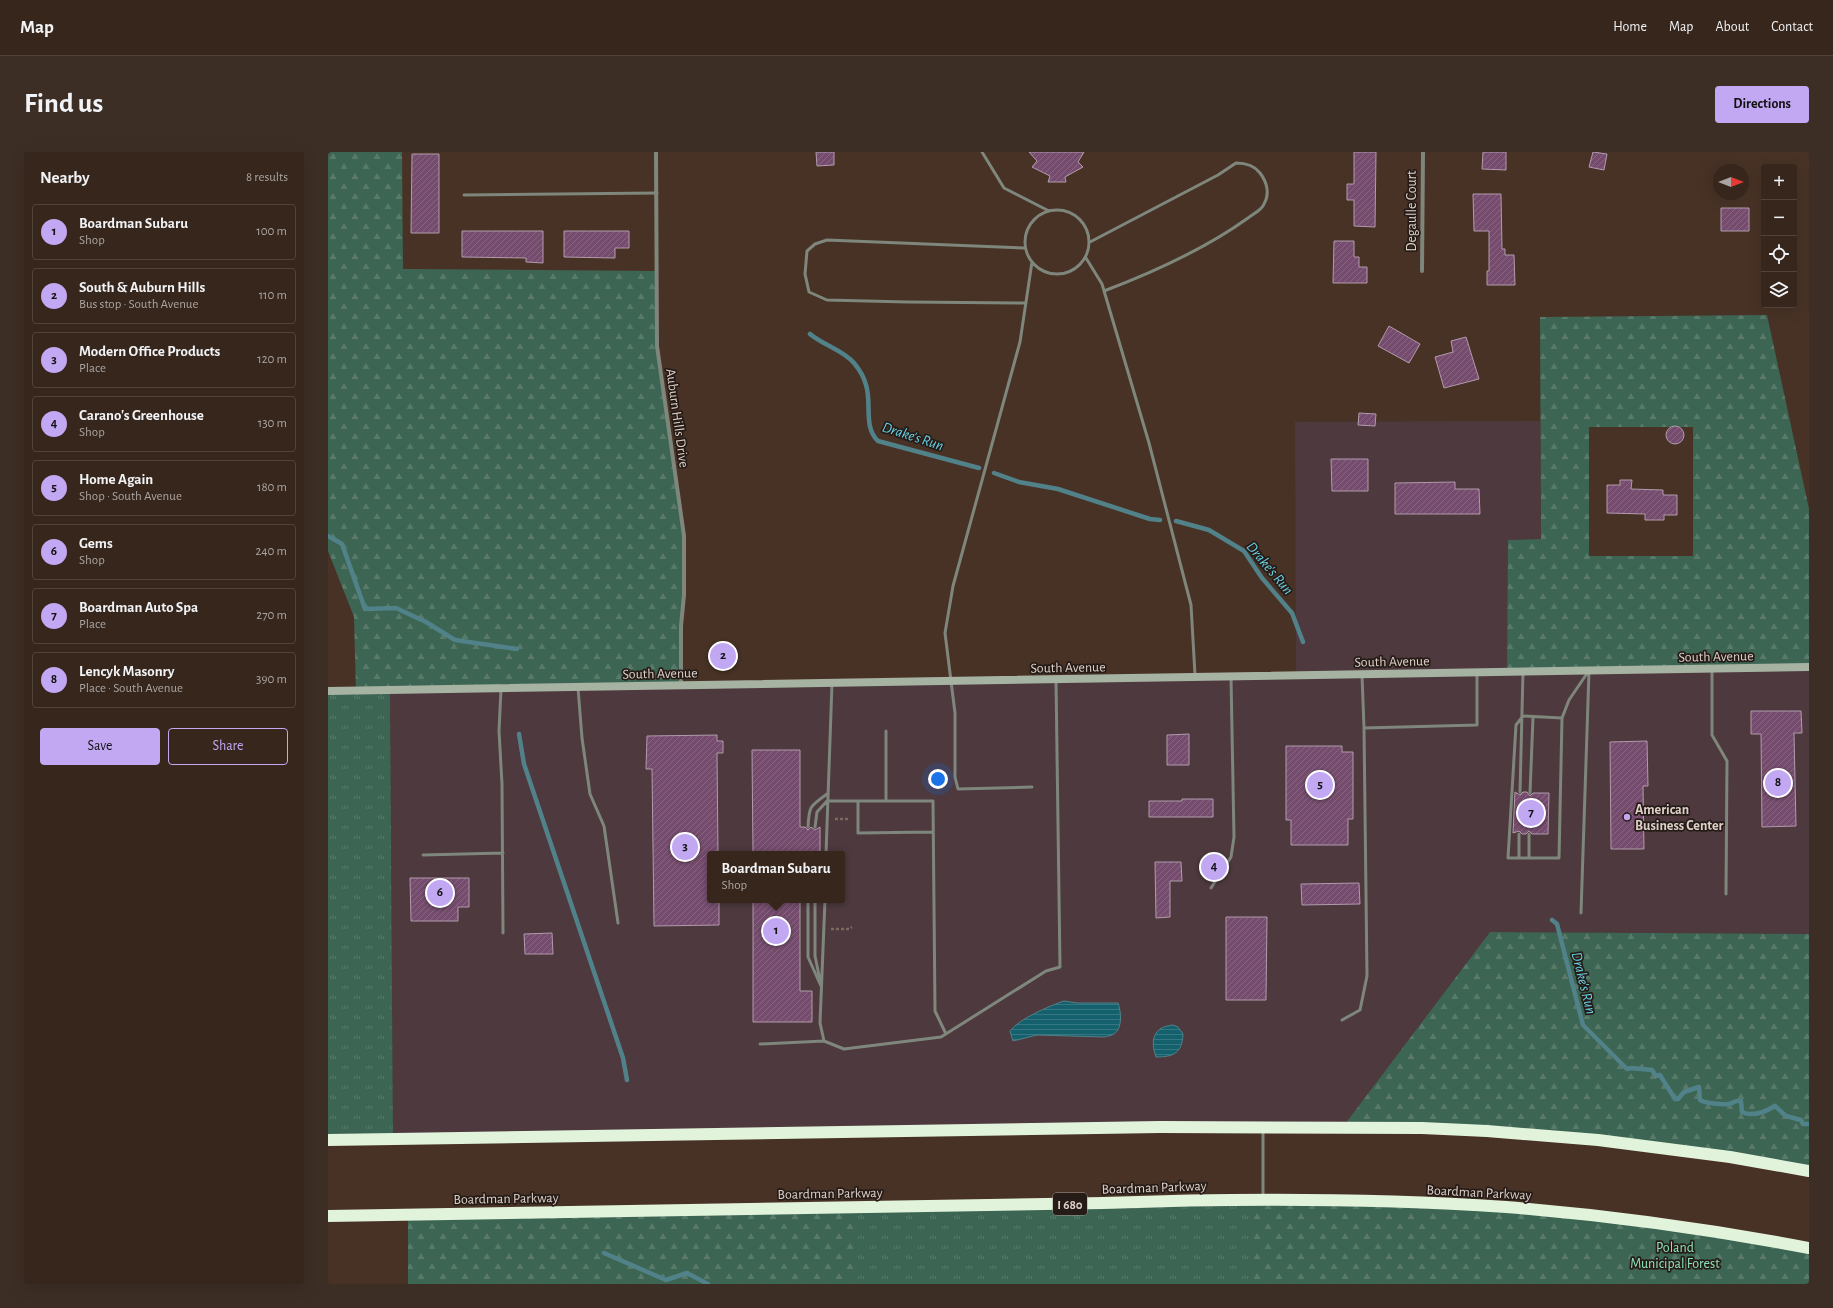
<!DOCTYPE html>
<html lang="en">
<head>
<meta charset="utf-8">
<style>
	body { margin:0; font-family:"Alegreya Sans",sans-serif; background:#3d2e25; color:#f1f3f6 }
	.controls { position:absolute; right:12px; top:12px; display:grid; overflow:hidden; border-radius:4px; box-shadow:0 4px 16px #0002 }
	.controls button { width:36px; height:36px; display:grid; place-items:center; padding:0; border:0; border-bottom:1px solid #50433b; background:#36261c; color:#f1f3f6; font:20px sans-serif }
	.compass { position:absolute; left:1385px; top:12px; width:36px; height:36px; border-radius:50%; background:#36261c; box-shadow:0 4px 16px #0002; rotate:90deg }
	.you { position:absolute; left:610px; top:627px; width:14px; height:14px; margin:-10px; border:3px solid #fff; border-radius:50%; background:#1a73e8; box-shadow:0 0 0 6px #1a73e833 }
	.badge { display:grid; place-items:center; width:26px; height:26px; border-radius:50%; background:#c2a7f2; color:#111; font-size:13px; font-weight:700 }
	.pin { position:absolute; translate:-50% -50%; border:2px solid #fff; box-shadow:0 1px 4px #0006 }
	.popup { position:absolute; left:379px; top:699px; width:138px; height:52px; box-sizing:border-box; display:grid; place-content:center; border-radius:4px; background:#36261c; filter:drop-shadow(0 1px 3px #0005); font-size:13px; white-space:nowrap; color:#aaa5a3 }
	.popup b { font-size:15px; color:#f1f3f6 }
	.popup::after { content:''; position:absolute; left:50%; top:100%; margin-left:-8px; border:8px solid transparent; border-top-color:#36261c }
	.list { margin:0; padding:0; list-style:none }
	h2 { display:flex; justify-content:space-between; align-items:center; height:52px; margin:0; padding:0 16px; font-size:17px }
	h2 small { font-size:13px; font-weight:400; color:#aaa5a3 }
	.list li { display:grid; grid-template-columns:26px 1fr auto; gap:12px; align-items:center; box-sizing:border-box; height:56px; margin:0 8px 8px; padding:0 8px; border:1px solid #50433b; border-radius:4px }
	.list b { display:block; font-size:15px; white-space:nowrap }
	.list p { margin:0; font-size:13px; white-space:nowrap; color:#aaa5a3 }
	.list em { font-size:13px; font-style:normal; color:#aaa5a3 }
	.actions { display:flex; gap:8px; padding:12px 16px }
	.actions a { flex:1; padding:9px 0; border:1px solid #c2a7f2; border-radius:4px; text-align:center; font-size:14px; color:#c2a7f2 }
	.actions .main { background:#c2a7f2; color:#111 }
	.icon { flex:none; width:22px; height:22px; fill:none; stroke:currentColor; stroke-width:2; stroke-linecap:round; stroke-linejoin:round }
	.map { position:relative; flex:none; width:1481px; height:1132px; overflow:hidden; border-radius:4px }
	header { display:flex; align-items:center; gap:24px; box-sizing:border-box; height:56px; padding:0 20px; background:#36261c; border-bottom:1px solid #50433b }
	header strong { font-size:19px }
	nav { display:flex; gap:22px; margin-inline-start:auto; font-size:14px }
	.intro { display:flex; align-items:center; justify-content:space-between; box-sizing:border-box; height:96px; padding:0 24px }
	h1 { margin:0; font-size:28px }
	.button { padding:10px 18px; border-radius:4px; background:#c2a7f2; color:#111; font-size:14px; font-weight:700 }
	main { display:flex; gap:24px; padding:0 24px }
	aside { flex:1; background:#36261c; border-radius:4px; box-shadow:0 4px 16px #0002 }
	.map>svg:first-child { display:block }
	.commercial { fill:#4d393e; fill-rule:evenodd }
	.grass { fill:url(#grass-tufts) }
	.forest { fill:url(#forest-firs); fill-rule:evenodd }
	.water { fill:url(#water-rules); stroke:#518289 }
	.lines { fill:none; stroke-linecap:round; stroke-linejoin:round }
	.stream { stroke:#518289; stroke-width:4.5 }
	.building { fill:url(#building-hatch); stroke:#b29bad }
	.path { stroke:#7b685e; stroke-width:2.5; stroke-dasharray:3 2; stroke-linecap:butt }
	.lane { stroke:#7f867c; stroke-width:3 }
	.street { stroke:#7f867c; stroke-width:4 }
	.secondary { stroke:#a6b2a2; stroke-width:8 }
	.highway { stroke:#e1f3da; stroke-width:12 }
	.poi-dot { fill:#c2a7f2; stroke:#261c17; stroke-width:1.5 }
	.labels { text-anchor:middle; stroke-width:3.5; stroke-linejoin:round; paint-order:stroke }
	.shield { fill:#261c17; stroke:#a79a94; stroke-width:1 }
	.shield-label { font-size:13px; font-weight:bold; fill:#ded0c9 }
	.street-label { font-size:14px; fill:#ded0c9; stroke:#261c17 }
	.poi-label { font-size:14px; font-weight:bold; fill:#ded0c9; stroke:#261c17; text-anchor:start }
	.park-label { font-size:14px; fill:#8ce4bc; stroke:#261c17 }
	.water-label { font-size:15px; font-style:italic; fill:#66d0e6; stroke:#261c17 }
</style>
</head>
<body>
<header>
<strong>Map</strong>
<nav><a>Home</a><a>Map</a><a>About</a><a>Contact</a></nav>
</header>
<div class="intro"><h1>Find us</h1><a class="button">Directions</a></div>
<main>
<aside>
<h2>Nearby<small>8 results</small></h2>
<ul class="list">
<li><span class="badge">1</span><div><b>Boardman Subaru</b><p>Shop</p></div><em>100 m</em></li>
<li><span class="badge">2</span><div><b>South &amp; Auburn Hills</b><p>Bus stop · South Avenue</p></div><em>110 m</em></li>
<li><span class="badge">3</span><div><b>Modern Office Products</b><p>Place</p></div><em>120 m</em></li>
<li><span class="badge">4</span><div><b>Carano's Greenhouse</b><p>Shop</p></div><em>130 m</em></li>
<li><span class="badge">5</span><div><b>Home Again</b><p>Shop · South Avenue</p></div><em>180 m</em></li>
<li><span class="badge">6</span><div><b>Gems</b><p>Shop</p></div><em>240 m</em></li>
<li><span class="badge">7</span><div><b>Boardman Auto Spa</b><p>Place</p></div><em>270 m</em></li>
<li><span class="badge">8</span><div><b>Lencyk Masonry</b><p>Place · South Avenue</p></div><em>390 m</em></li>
</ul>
<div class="actions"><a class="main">Save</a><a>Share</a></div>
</aside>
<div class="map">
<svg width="1481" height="1132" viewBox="0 0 1481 1132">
	<defs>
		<pattern id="grass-tufts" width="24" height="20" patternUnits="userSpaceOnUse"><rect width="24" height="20" fill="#3d6553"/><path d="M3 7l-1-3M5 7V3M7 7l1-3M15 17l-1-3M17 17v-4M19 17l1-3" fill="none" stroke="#597a6a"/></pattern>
		<pattern id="forest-firs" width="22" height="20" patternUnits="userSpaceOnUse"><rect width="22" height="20" fill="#3d6553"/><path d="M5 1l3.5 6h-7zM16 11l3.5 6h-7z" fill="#597a6a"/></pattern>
		<pattern id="water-rules" width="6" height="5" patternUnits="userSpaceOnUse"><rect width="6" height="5" fill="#14606d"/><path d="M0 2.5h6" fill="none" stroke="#367680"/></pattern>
		<pattern id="building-hatch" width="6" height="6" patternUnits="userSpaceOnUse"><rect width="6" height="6" fill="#754c6d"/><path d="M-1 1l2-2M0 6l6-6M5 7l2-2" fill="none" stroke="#886580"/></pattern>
	</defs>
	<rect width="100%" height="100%" fill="#483226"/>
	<path class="commercial" d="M1212,269l1,118 -33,1 301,127v267l-319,-2 -148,196 -949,11 -3,-449 906,-15 -1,-253zM382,702h132v46h-132z"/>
	<path class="grass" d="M62,538l3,449 -65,1v-449z
		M925,1049v83h-396v-77z"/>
	<path class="forest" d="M0,0h74l1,117 254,2v75l27,190v59l-3,31v60l-325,5 -2,-74 -26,-66z
		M1439,163l42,194v158l-302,5 1,-132 33,-1 -1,-222zM1261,275h104v129h-104z
		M1162,780l319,2v237l-149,-24 -318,-19z
		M925,1049l252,6 304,41v36h-556z
		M529,1055v77h-449v-70z"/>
	<path class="water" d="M736,849l13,2h41c3,8 5,25 -4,31 -3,2 -7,2 -10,3l-67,-2 -24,6 -3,-10c9,-12 39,-25 54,-30z
		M845,873l5,2 5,7c-1,19 -9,23 -27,23 -6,-17 -3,-30 17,-32z"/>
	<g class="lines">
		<path class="stream" d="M482,182c13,11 33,16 44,29 5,6 10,14 12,22 6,18 -3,42 12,56l101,27
			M666,321l25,9 39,7 92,30 10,1
			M848,369l33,9 35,21 18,27 30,35 11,29
			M0,384l14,8 23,65 31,-1 30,14 29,18 62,9
			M191,582l5,30 99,294 4,22
			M1224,768l5,4 26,101 44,44 4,-1 21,2 4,6 4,-1 15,24h3l6,-7 15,-5 1,13c4,3 24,5 29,4 5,-1 6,-4 12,-3l1,11c10,5 23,0 33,-6l11,10 15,4 2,4h6
			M276,1101l62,27 21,-7 21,11"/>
	</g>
	<path class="building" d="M488,0h18v13l-17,1z
		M701,0h55l-6,10 5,5 -18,10 1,5h-18l2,-6 -18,-9 5,-6z
		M1026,0h22l-1,75 -21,-1v-26h-7v-16h7z
		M1155,0h23v18l-24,-1z
		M1265,0l14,2 -3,16 -15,-3z
		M84,2h27v79h-28z
		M1145,42h28l1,55h3v6h9l1,30h-28v-14h2v-40h-15z
		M1393,56h28v23h-28z
		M134,79h81v32l-17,-1v-4l-64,-1z
		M236,79h65v17h-14v10l-51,-1z
		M1006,89h20v16h5v10h8v16h-34z
		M1061,174l31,18 -11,19 -31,-17z
		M1138,185l13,42 -35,9 -9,-31 18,-5 -2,-11z
		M1031,261l17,1 -1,12 -17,-1z
		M1338 283a9 9 0 1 1 18 0a9 9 0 1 1-18 0Z
		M1003,307h37v32h-36z
		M1292,328h12l-1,9 32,1v5h14v20h-13v5h-19v-6l-38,-1v-28h13z
		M1127,330v7h24l1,25h-85v-31z
		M1423,559h50l1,22h-8l2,93 -34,1 -1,-93h-10z
		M861,582v31h-22v-30z
		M389,583v6h6v12h-6l1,101h-8v46h9v25l-65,1 -2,-157h-6l1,-33z
		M1319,589l1,45h-5l1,63h-33l-1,-107z
		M958,594h56v6h11v67h-5v26h-57v-25h-5z
		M424,598h48v77h5l3,3 3,-3 4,3 5,-3v27h-67z
		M1187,640l5,3 3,-3h4l3,4 3,-3h16l-1,41h-16l-3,-3 -3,3h-4l-3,-3 -6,2z
		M854,647h31v18h-64v-16h33z
		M827,710h26l1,19h-12v36l-14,1z
		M82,726h59v29h-11v14h-47z
		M1031,731l1,21 -58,1 -1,-21z
		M425,748h47v91h12v31h-59z
		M898,765h41l-1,83h-40z
		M224,781l1,21h-28l-1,-20z"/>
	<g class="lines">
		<path class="path" d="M507,667h15
			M503,777h18l3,-2"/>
		<path class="lane" d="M654,0l22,36 45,23
			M136,43l193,-2
			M697 90a32 32 0 1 1 64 0a32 32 0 1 1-64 0Z
			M762,90l128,-67 18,-12c9,0 18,2 24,10 7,9 10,21 4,31 -2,6 -11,10 -16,14 -43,31 -94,54 -144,73
			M697,96l-198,-8 -12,4 -8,7 -2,23 4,18 18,8 80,2 119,1
			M758,106l16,26 47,159 42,162 4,70
			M704,110l-12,80 -67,244 -8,47 10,80v64l3,12 74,-2
			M1384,517v66l15,26 -1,133
			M1034,523l2,53 113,-3v-53
			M250,536l4,50 8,56 14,32 14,97
			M173,537l-2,42 3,53 1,149
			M1195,564l-7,9 -8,133h51l3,-140 7,-18 19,-28
			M1195,564l39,2
			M1192,640l3,-120
			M1202,641l3,-76
			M530,649v32l75,-1
			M558,649v-70
			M480,675c1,-21 2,-21 19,-33
			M487,675l2,-15 10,-11h106l2,210 11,23
			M498,702l6,-171
			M95,703l80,-2
			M1191,706v-24
			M1201,706v-24
			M883,736l20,-31 3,-20 -3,-160
			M480,748v57l13,29
			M487,748v56l5,24
			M497,748l-5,123 4,18 20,8 97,-12 105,-66 14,-4 -4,-287
			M1253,761l8,-242
			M1014,868l18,-10 7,-34 -3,-248
			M432,892l64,-3
			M935,978v67"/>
		<path class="street" d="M328,0l1,194 27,190v59l-3,31v60
			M1094,119l1,-119"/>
		<path class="secondary" d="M0,539l1481,-24"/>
		<path class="highway" d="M0,988l832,-13 262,1 65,3 111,9 132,17 79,14
			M0,1064l775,-13c134,-5 269,-5 403,4 101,8 203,22 303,41"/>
	</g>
	<circle class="poi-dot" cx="1299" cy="665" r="4"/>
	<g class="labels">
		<rect class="shield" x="725" y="1041" width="34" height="22" rx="3"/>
		<g class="shield-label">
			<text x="742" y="1057">I 680</text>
		</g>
		<g class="street-label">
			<text transform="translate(1083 59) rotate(-90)" y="5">Degaulle Court</text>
			<text transform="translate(350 266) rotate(82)" y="5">Auburn Hills Drive</text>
			<text transform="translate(1388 504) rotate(-1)" y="5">South Avenue</text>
			<text transform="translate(1064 509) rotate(-1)" y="5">South Avenue</text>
			<text transform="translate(740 515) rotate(-1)" y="5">South Avenue</text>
			<text transform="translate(332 521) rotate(-1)" y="5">South Avenue</text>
			<text transform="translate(826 1035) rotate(-2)" y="5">Boardman Parkway</text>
			<text transform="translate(1151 1040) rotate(3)" y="5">Boardman Parkway</text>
			<text transform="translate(502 1041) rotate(-1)" y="5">Boardman Parkway</text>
			<text transform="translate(178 1046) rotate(-1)" y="5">Boardman Parkway</text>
		</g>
		<g class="poi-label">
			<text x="1307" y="662">American<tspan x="1307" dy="16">Business Center</tspan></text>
		</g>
		<g class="park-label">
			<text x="1347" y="1100">Poland<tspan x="1347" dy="16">Municipal Forest</tspan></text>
		</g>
		<g class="water-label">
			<text transform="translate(585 284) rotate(18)" y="5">Drake's Run</text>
			<text transform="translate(942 416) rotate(50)" y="5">Drake's Run</text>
			<text transform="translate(1256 831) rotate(76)" y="5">Drake's Run</text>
		</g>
	</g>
</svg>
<div class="controls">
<button>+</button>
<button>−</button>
<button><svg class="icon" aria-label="locate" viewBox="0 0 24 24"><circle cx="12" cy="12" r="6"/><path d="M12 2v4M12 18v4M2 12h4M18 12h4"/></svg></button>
<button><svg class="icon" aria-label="layers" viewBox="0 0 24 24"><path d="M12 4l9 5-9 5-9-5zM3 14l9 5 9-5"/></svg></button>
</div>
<svg class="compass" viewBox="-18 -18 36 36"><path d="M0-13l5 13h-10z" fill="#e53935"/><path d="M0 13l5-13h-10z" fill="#aaa5a3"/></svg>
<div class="you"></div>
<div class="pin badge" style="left:448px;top:779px">1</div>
<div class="popup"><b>Boardman Subaru</b>Shop</div>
<div class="pin badge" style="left:395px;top:504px">2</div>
<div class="pin badge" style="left:357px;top:695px">3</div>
<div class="pin badge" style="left:886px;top:715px">4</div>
<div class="pin badge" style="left:992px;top:633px">5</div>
<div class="pin badge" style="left:112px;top:741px">6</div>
<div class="pin badge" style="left:1203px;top:661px">7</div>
<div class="pin badge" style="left:1450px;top:631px">8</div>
</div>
</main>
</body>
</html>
